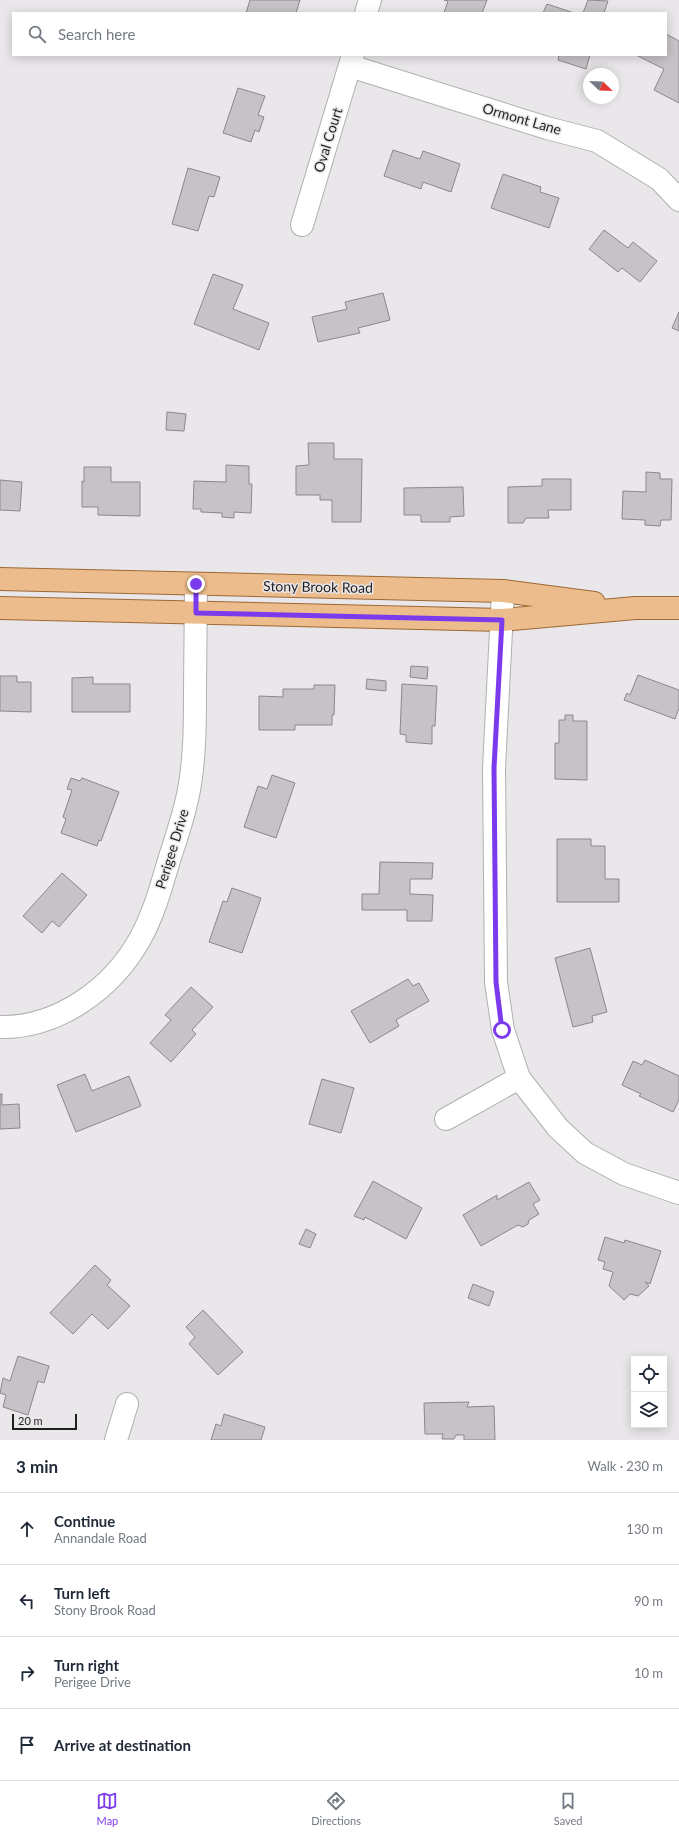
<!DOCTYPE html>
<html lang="en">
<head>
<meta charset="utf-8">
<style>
	body { margin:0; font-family:Lato,sans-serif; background:#f6f6f7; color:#1f2937 }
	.controls { position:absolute; right:12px; bottom:12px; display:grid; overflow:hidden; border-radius:0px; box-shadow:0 2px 10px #0003 }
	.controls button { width:36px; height:36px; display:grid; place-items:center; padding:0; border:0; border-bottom:1px solid #e0e1e3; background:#fff; color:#1f2937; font:20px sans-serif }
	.compass { position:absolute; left:583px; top:68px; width:36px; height:36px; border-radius:50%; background:#fff; box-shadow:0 2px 10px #0003; rotate:113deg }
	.scale { position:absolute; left:12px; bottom:10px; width:65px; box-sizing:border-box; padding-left:4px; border:2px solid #201f20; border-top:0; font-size:11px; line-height:14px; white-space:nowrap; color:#201f20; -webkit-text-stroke:3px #eae7ea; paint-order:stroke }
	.stop { position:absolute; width:12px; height:12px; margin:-9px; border:3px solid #7c3aed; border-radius:50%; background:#fff }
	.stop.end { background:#7c3aed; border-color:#fff; box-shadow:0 1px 4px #0008 }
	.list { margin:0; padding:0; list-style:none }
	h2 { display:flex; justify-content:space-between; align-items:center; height:52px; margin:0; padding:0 16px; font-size:17px }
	h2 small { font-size:13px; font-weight:400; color:#747a83 }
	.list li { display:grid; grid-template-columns:26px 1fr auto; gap:12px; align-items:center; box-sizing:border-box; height:72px; padding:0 16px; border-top:1px solid #e0e1e3 }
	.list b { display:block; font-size:15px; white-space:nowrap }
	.list p { margin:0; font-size:13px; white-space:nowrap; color:#747a83 }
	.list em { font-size:13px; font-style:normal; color:#747a83 }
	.icon { flex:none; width:22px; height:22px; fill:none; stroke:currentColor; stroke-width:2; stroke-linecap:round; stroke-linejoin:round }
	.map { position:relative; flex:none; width:679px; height:1440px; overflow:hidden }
	.search { position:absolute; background:#fff; box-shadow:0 2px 10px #0003; left:12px; right:12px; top:12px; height:44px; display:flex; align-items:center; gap:10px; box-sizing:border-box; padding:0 14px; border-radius:0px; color:#747a83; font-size:15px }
	.sheet { height:340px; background:#fff }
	nav { display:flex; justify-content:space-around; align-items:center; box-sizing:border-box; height:56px; border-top:1px solid #e0e1e3; background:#fff; font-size:11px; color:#747a83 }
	nav a { display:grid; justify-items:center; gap:2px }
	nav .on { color:#7c3aed }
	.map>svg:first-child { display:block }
	.building { fill:#c6c2c6; stroke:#8b888b }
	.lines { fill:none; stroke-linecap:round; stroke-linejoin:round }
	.minor-casing { stroke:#b2afb2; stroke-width:24 }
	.major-casing { stroke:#9c6834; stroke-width:24 }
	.minor { stroke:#fff; stroke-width:22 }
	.major { stroke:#ecbc8c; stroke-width:22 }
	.route { stroke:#7c3aed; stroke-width:5 }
	.labels { text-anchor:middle; stroke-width:3; stroke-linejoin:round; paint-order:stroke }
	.street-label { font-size:14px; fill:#201f20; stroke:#eae7ea }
</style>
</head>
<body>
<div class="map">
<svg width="679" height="1440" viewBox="0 0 679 1440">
	<rect width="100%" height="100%" fill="#eae7ea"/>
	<path class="building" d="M250,0h50l-4,13h-50z
		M444,0h43l-5,13h-38l4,-12z
		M588,0l20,1 -4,12h-21z
		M547,4l27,9h-31z
		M666,34l13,7v62l-25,-13 10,-21 -28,-14h30z
		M559,55h31l-4,14 -28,-9z
		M238,88l27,8 -7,19 6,2 -5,15 -4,-2 -4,12 -28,-9z
		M393,150l27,9 3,-8 37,13 -9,28 -28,-10 -2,7 -37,-13z
		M188,168l32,9 -6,20 -5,-1 -11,35 -26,-7z
		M503,174l38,13 -1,5 19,6 -10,30 -58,-20z
		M604,230l24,18 5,-6 24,19 -17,21 -18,-14 -4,4 -29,-23z
		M213,274l30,11 -10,24 36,14 -10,27 -65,-26z
		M383,293l7,27 -32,8 2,5 -42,9 -6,-25 35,-8 -2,-7z
		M679,312v19l-7,-3z
		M167,412l19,2 -2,17 -18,-1z
		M308,443h26v16h28l-1,63h-29v-22h-12v-5h-24v-29l13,-1z
		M226,465l23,1v18h3l-1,29 -17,-1v6l-12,-1v-4l-21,-1v-3h-8l1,-28 32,1z
		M84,467h27v15h29v34l-42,-1v-8h-16v-26l2,1z
		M646,472l14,1v6h12l-1,41h-10l-1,6 -15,-1v-5l-23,-1 1,-28 23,1z
		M542,479h29v31h-23l1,8h-23l-3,5h-15v-36l34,-1z
		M0,480l22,2 -2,29 -20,-1z
		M463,487l1,29 -14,1v5h-29v-7h-17v-27z
		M411,666l17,1 -1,12 -17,-2z
		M638,675l41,15v18l-4,11 -51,-19 3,-7 3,2z
		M0,676h17v6h14v30l-31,-1z
		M93,677v7h37v28h-58v-34z
		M367,679l19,2v10l-20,-2z
		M402,684l35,2 -2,40h-3v18l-26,-2v-7l-6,-1z
		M314,685h21l-1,30h-2v10h-37v5h-36v-34l24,1v-8h31z
		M565,715h8v6h14v59l-32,-1v-36h4v-23h6z
		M272,775l23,8 -19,55 -32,-11 14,-41 9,3z
		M71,778l9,3 2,-3 37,14 -18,49 -2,-1 -2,6 -36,-13 5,-14 -3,-2 9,-27 -5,-1z
		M557,839h34v7h14v33h14v23h-62z
		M380,862l53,1 -1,16h-22v15l23,1 -1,26h-25v-11h-45v-16h17z
		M62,873l25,22 -28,32 -7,-6 -10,12 -19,-17z
		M232,888l29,10 -19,55 -33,-11 14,-41 4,1z
		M590,948l17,64 -15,4 1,6 -20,5 -18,-69z
		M408,979l5,7 6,-3 10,18 -33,19 3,6 -29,17 -19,-32z
		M191,987l22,20 -21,23 4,4 -25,28 -21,-19 21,-23 -6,-5z
		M645,1060l34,16v24l-6,12 -34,-16 2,-2 -19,-9 11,-24 9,4z
		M85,1074l7,17 37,-15 12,30 -65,26 -19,-47z
		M322,1079l32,9 -13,45 -32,-9z
		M0,1094h2v11l17,-1 1,24 -20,1z
		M373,1181l49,27 -16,31 -41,-22 -1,3 -10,-4z
		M529,1182l11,18 -7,4 6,10 -10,6 -1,4 -5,3 -5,-2 -37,21 -18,-31 34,-20v5z
		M306,1229l10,5 -6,14 -11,-4z
		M605,1237l19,6 1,-3 36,11 -11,33 -5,-2 4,4 -11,10 -8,-2 -6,6 -15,-14 4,-14 -10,-3 2,-7 -7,-2z
		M95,1265l16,15 -4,5 23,21 -22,23 -16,-15 -19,20 -23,-21z
		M473,1284l21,8 -5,14 -21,-8z
		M203,1310l40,42 -25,23 -29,-31 6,-7 -9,-10z
		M18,1356l31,10 -5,17 -6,-2 -10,34 -25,-8 3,-12 -6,-2 3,-15 7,3z
		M469,1402l-2,5 27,-1 1,34h-31v-5h-8l-2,4h-12l1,-5h-18l-1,-31z
		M224,1414l41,13 -4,13h-50l5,-16 5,2z"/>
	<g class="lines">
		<defs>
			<path id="minor" d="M366,13l4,-13
				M350,66l197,62 50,13 62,38 20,21
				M302,225l51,-170
				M503,591l-9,177 2,214 7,48 16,48 39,50 27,25 39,21 55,19
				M0,1027c58,1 112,-38 140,-88 14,-25 22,-55 30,-82 8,-24 16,-48 20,-73 5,-31 5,-63 5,-94 0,-35 1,-71 1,-106
				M446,1119l73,-41
				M116,1440l11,-36"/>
			<path id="major" d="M0,579l503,12 91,12
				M0,608l502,12 133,-12h44"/>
		</defs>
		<use href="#minor" class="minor-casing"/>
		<use href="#major" class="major-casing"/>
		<use href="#minor" class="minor"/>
		<use href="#major" class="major"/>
	</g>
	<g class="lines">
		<path class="route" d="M196,584v29l306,7 -8,148 2,214 6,48"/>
	</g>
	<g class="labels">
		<g class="street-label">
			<text transform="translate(522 119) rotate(16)" y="5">Ormont Lane</text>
			<text transform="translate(328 140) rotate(-73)" y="5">Oval Court</text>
			<text transform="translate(318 587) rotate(1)" y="5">Stony Brook Road</text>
			<text transform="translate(172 849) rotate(-73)" y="5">Perigee Drive</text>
		</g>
	</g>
</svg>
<div class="controls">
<button><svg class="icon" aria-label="locate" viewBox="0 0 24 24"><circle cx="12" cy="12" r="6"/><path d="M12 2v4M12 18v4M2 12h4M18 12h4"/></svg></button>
<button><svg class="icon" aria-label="layers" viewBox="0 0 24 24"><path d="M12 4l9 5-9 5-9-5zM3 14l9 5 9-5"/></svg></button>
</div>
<svg class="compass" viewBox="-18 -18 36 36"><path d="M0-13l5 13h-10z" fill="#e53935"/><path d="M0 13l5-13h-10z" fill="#747a83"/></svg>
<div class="scale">20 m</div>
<div class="stop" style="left:502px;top:1030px"></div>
<div class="stop end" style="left:196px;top:584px"></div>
<div class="search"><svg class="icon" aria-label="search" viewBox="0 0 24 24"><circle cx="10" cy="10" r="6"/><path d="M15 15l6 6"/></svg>Search here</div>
</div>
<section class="sheet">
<h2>3 min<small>Walk · 230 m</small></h2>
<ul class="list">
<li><svg class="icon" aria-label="ahead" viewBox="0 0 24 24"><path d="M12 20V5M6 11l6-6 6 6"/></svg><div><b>Continue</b><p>Annandale Road</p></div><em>130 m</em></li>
<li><svg class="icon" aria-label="left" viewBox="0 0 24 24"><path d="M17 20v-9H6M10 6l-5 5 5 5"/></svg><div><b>Turn left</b><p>Stony Brook Road</p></div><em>90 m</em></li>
<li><svg class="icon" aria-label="right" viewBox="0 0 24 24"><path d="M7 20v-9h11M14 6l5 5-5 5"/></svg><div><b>Turn right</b><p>Perigee Drive</p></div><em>10 m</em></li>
<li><svg class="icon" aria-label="arrive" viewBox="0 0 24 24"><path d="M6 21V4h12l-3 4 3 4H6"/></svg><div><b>Arrive at destination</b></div></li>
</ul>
</section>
<nav>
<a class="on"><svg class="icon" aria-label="map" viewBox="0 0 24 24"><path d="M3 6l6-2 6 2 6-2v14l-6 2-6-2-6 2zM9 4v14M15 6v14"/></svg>Map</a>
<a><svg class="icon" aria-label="directions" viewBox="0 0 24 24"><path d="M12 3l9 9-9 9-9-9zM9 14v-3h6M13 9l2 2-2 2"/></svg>Directions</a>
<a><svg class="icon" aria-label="saved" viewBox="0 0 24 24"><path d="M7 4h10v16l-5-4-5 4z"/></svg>Saved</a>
</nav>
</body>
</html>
